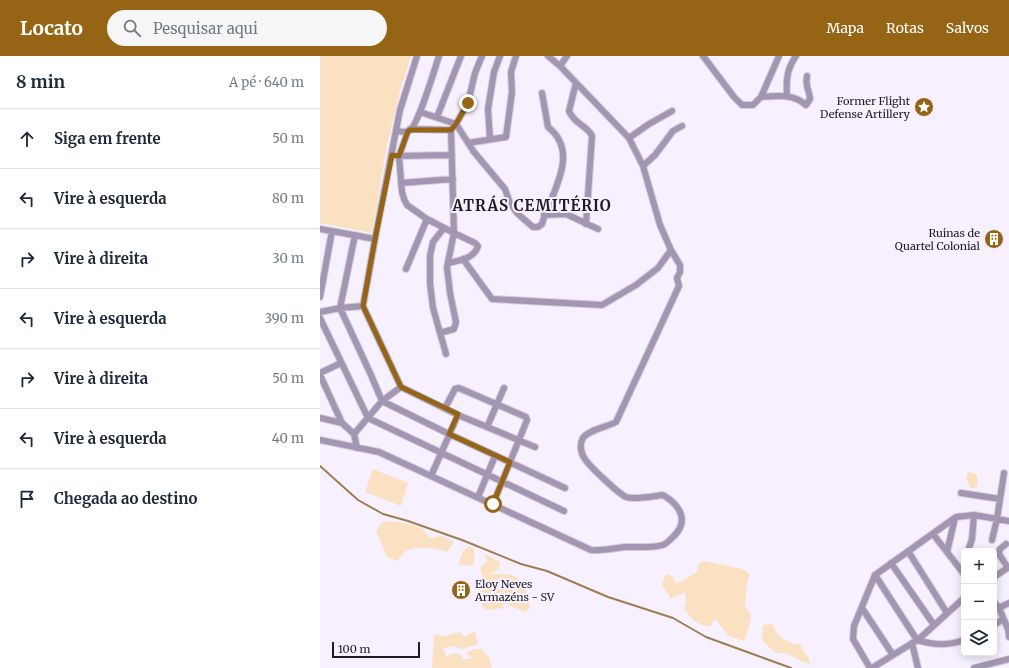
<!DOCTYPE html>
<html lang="pt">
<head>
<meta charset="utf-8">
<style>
	body { margin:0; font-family:Merriweather,serif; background:#f6f6f7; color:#1f2937 }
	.controls { position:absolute; right:12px; bottom:12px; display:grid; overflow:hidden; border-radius:6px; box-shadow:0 2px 10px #0003 }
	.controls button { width:36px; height:36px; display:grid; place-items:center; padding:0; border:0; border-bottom:1px solid #e0e1e3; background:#fff; color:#1f2937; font:20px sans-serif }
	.scale { position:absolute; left:12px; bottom:10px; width:88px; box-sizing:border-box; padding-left:4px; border:2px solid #1f1d21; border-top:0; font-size:11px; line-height:14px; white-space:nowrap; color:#1f1d21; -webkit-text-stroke:3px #f7f1ff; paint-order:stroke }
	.stop { position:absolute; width:12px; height:12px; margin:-9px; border:3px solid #956515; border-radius:50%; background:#fff }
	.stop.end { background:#956515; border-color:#fff; box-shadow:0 1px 4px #0008 }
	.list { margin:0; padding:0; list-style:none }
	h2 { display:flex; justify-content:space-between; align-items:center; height:52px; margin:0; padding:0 16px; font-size:17px }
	h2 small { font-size:13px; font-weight:400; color:#747a83 }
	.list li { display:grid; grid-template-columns:26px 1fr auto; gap:12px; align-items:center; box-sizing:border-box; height:60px; padding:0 16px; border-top:1px solid #e0e1e3 }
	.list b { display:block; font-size:15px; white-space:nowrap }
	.list em { font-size:13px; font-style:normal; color:#747a83 }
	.icon { flex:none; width:22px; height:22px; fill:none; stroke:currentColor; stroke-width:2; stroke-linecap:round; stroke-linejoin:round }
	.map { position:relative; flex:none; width:689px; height:612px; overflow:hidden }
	header { display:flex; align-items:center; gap:24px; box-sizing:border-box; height:56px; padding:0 20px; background:#956515; color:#fff }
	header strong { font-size:19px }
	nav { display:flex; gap:22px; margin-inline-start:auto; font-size:14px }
	.search { width:280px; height:36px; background:#f6f6f7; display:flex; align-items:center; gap:10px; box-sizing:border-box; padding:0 14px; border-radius:22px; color:#747a83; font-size:15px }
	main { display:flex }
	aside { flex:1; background:#fff }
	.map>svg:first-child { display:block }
	.green { fill:#fae1c1 }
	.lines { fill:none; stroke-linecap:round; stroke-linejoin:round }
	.stream { stroke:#9e7d51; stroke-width:2 }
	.minor-casing { stroke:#d4cfdb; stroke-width:8 }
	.minor { stroke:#a396b3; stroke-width:6 }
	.route { stroke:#956515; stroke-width:5 }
	.labels { text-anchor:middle; stroke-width:4; stroke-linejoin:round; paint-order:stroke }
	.poi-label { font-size:11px; fill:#1f1d21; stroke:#f7f1ff; text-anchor:end }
	.district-label { font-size:15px; font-weight:bold; letter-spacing:1px; fill:#1f1d21; stroke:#f7f1ff }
</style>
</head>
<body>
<header>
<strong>Locato</strong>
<div class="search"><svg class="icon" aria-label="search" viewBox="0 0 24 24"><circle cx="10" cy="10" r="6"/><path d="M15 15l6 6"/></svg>Pesquisar aqui</div>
<nav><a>Mapa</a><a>Rotas</a><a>Salvos</a></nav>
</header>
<main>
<aside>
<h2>8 min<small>A pé · 640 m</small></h2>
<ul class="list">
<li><svg class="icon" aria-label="ahead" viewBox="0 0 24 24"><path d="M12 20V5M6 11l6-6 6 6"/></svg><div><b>Siga em frente</b></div><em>50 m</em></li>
<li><svg class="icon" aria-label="left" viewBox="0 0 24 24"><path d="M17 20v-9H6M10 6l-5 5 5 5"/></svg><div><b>Vire à esquerda</b></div><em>80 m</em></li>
<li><svg class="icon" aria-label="right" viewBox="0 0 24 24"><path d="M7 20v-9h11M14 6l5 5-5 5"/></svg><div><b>Vire à direita</b></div><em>30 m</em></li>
<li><svg class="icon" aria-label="left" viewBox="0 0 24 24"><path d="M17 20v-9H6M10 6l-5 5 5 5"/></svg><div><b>Vire à esquerda</b></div><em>390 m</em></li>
<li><svg class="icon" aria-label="right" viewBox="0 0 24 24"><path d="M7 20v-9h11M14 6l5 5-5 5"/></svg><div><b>Vire à direita</b></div><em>50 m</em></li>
<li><svg class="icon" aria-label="left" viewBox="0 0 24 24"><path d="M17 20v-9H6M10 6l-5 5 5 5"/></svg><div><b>Vire à esquerda</b></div><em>40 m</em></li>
<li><svg class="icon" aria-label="arrive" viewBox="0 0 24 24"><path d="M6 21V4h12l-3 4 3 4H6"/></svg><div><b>Chegada ao destino</b></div></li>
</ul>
</aside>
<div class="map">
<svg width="689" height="612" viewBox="0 0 689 612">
	<rect width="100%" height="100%" fill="#f7f1ff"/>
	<path class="green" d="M0,0h91l-11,35 -13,54 -15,88 -52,-10z
		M53,413l35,14 -7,23 -36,-14z
		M648,416l8,2 2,7 -1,6 -6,2 -5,-11z
		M68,465l12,1 22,6 8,10 11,-2 13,6 -7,10c-12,-4 -26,-7 -39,-2 -5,2 -8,8 -11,11l-10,-4 -11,-26 5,-8z
		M149,490l5,3v15l-7,2 -9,-2 5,-13z
		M164,498l16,8 -1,7 -9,5c31,-1 33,4 40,34l-5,4 -17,-7 -5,-10 -4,3 5,10 -18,2 -5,-7 -3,-11 5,-3 17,-1 -3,-7 -5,3 -8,-2 -4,-14 7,-7z
		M384,505l39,8 7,6 -3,7 -2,25 6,7 -2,14 -5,13 -15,-5 -14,-17 -5,7c-14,-1 -19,-7 -26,-18l2,-5 -1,-11 -14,7 -9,-15 4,-10 6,2 4,8 21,-12 1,-8z
		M453,568c2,11 16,21 27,20 3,8 9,11 10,20l-9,-3 -15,-8h-10l-7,-6 -7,-7 1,-15z
		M155,575l3,13 -16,5 -9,-3 -10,3 3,7 8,-3 7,2 2,5 9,-2 -6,-5 8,-4h8l7,9 3,10h-60l2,-33 11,1 15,-4 5,5z"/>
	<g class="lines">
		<path class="stream" d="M0,410l38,34 25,14 25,7 54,19 59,24 26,7 61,26 65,21 33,19 85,31"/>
		<defs>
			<path id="minor" d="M97,0l-17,54 -25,129 -12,67 38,81 57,28 77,32
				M162,0l-7,17 -7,30 -12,21 18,28 31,37 5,14 7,10 10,9 6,5h5l4,-3c9,-31 39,-71 6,-97l-6,-34
				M383,0l31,41 8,8h11l8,-8 18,-41
				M240,10l7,-10
				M256,27l-7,28c5,13 19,15 23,25l-6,88
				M467,39c-1,-16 0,-26 9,-39
				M441,41c16,-1 32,-4 45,8l4,-6c-1,-11 -5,-11 -3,-23
				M100,56l36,12 -5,6 3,103 21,10 3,3c-4,13 -18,14 -29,17
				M117,61l24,-61
				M90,73l41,1
				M76,75c4,0 9,2 13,0 9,-5 26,-63 30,-75
				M88,75l-9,25 3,36 2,7 3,6 20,14 27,14 -7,34 3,26 6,29 -2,7 -14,4
				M309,82l20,-14 23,-13
				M170,83l-2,-30 6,-37 6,-16
				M148,87l38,-6 6,-45 -1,-20 5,-16
				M77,100l55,-1
				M323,110l12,-11 18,-24 9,-5
				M81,127l52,-4
				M224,159l22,-1 32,15
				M124,172l-11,14 -3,14v27l3,25 13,46
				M0,173l55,10
				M35,179l-15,73 31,67 11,26 67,33 116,54
				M143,203l29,40 110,6 34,-20 22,-17 13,-18
				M86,213l21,-50
				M0,241l12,-66
				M0,256l20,-4 23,-2
				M0,262l48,100 196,93
				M0,317l21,-10
				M0,319l22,48 12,11
				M125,352l10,-19 4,-1 67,29 1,3 -2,5 -32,79
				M0,362l22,5
				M167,371l17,-39
				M0,384l59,12 212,98c12,1 23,-2 35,-3 10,0 28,1 37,-2 3,-1 7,-5 10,-8 17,-16 7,-32 -10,-42 -9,1 -29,5 -37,2 -7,-3 -37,-31 -41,-38 -4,-5 -6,-15 -2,-21 5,-8 24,-11 33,-16l63,-136 -2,-8 3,-6v-7l-9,-15 -11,-25 -17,-59 -14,-28 -69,-72 -12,-10
				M37,392l-3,-14 28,-33 19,-14
				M111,420l27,-61
				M641,437l39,6
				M158,441l17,-41
				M613,478l31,40
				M672,484l5,-21 7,-46
				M686,488l-6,5 -1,5 9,14
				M588,495l39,62
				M648,495l4,-12 2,-24
				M627,496l8,-34
				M571,507l43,62
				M555,519l42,65c17,5 30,6 47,0
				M674,521l15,-10
				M674,546l5,6 9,21 1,-1
				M542,552l31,47
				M679,552l10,-5
				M674,569l9,-6
				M688,573l1,8
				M592,587l6,25
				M550,612l-17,-29 1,-13 21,-51 81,-58 18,-2 35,6
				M552,612l47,-29 45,-41
				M654,612l35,-9"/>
		</defs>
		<use href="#minor" class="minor-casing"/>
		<use href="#minor" class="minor"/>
	</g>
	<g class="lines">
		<path class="route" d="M148,47l-12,21 -5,6h-41l-2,1 -9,25 -7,-1 -17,84 -12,67 38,81 57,27 -9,20 61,28 -17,42"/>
	</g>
	<defs>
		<symbol id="sight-disc" viewBox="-11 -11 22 22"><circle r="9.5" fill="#956515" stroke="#f7f1ff"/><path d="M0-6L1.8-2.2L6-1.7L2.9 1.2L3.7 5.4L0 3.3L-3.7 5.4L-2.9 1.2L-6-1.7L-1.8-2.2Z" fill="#fff"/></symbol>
		<symbol id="building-disc" viewBox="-11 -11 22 22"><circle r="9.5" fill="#956515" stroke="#f7f1ff"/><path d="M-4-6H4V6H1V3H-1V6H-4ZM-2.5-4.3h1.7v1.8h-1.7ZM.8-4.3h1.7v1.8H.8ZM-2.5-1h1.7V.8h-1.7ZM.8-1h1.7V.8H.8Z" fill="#fff"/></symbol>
	</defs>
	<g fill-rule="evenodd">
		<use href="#sight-disc" x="593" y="40" width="22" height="22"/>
		<use href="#building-disc" x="663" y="172" width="22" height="22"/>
		<use href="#building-disc" x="130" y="523" width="22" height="22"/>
	</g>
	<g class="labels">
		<g class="poi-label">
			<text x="590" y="49">Former Flight<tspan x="590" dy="13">Defense Artillery</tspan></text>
			<text x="660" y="181">Ruinas de<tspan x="660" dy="13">Quartel Colonial</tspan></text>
			<text x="155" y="532" text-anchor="start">Eloy Neves<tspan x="155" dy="13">Armazéns - SV</tspan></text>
		</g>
		<g class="district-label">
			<text x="212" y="155">ATRÁS CEMITÉRIO</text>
		</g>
	</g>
</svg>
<div class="controls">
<button>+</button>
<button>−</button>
<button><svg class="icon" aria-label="layers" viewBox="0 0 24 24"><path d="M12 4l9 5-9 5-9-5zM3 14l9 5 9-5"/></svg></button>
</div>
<div class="scale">100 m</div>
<div class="stop" style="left:173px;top:448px"></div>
<div class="stop end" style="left:148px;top:47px"></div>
</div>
</main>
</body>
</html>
